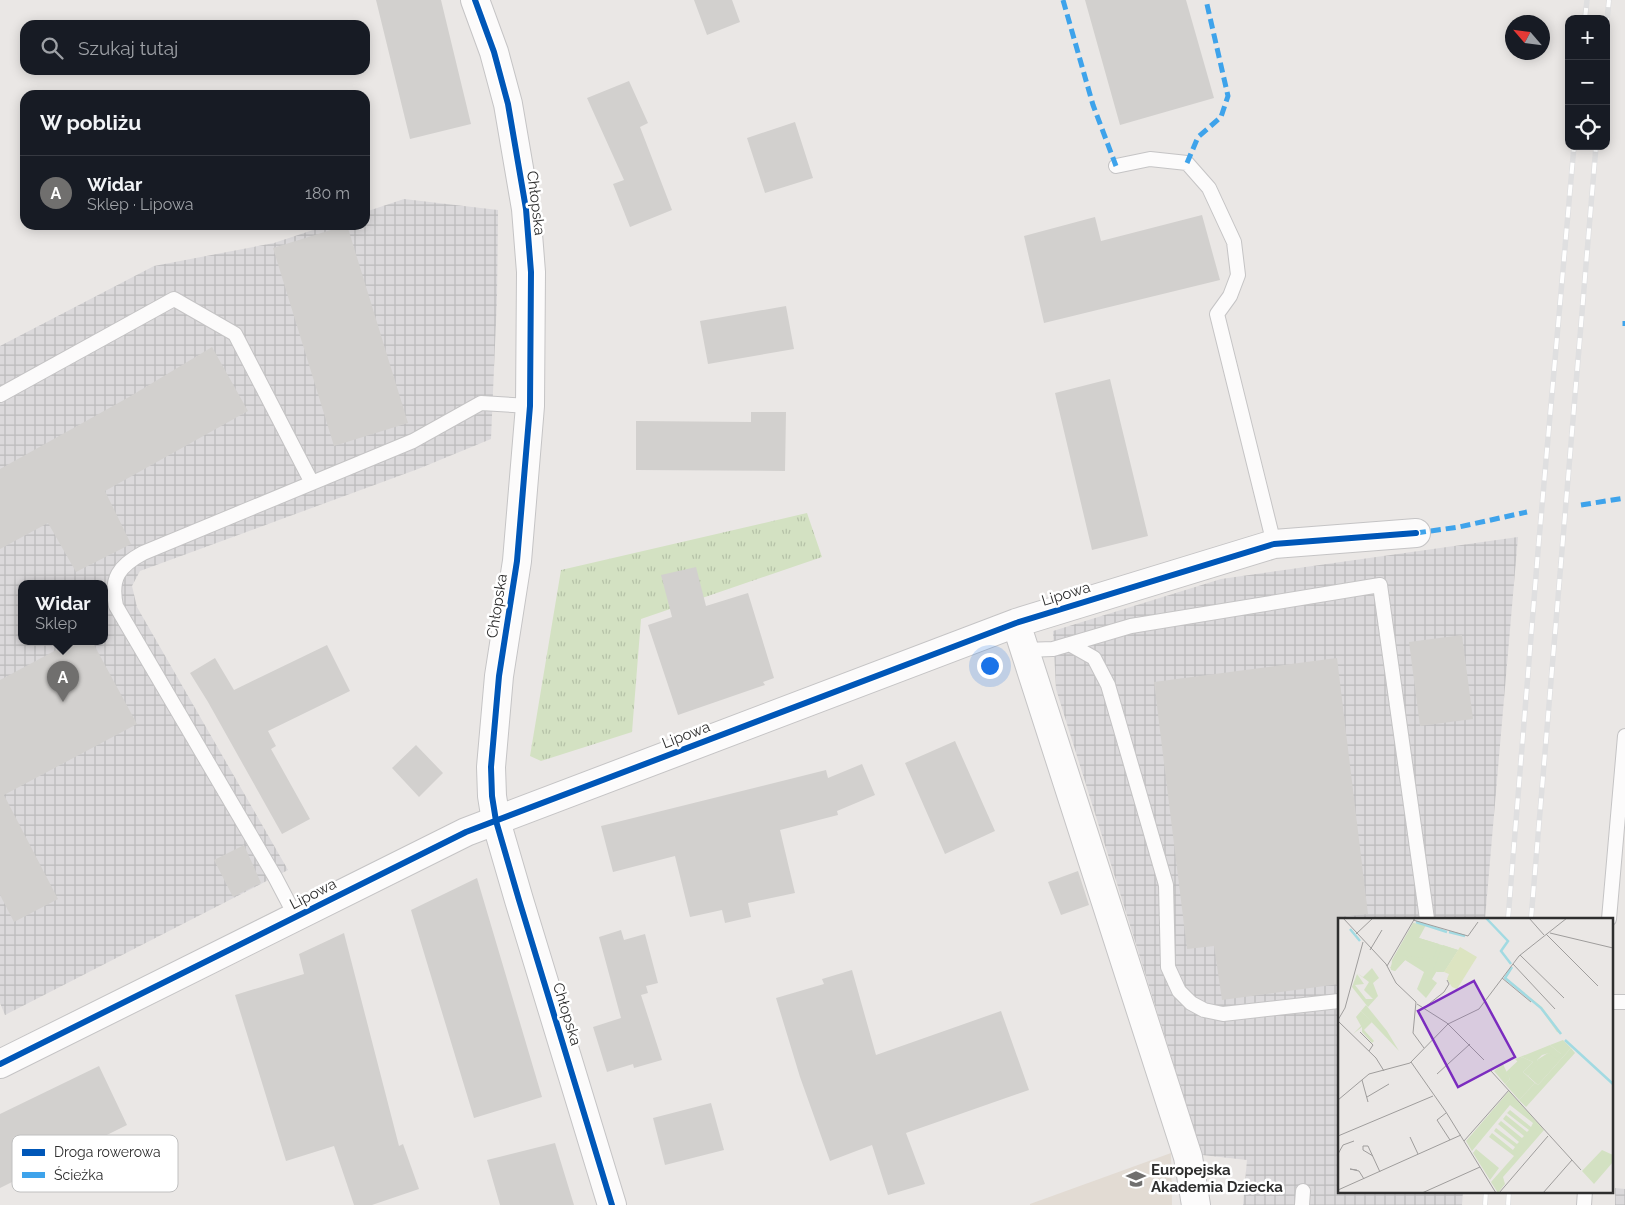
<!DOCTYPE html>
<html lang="pl">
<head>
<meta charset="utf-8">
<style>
	body { margin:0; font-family:Raleway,sans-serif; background:#242831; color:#f1f3f6 }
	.controls { position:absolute; right:15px; top:15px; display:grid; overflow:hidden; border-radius:10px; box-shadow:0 2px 12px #0003 }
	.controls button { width:45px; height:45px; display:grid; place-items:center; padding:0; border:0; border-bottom:1px solid #363941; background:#171b24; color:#f1f3f6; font:25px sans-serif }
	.compass { position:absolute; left:1505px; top:15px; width:45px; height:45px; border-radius:50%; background:#171b24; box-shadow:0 2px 12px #0003; rotate:298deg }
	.you { position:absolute; left:989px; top:665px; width:18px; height:18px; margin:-12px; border:4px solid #fff; border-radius:50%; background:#1a73e8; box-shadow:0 0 0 8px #1a73e833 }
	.badge { display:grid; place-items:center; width:32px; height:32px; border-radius:50%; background:#706f6e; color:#fff; font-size:16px; font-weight:700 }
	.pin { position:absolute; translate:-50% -41px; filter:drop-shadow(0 1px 2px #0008) }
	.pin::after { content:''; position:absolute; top:26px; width:18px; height:15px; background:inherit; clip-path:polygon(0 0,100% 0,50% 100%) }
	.popup { position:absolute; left:18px; top:580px; width:90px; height:65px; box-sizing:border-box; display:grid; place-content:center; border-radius:10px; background:#171b24; filter:drop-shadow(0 1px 4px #0005); font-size:16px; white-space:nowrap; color:#9ea1a6 }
	.popup b { font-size:19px; color:#f1f3f6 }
	.popup::after { content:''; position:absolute; left:50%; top:100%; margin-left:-10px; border:10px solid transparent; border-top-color:#171b24 }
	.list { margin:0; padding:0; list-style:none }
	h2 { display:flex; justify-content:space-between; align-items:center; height:65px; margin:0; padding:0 20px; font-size:21px }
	h2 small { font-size:16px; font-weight:400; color:#9ea1a6 }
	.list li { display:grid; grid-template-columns:32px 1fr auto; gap:15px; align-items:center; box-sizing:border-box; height:75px; padding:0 20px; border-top:1px solid #363941 }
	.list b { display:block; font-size:19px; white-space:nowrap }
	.list p { margin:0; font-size:16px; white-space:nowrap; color:#9ea1a6 }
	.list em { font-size:16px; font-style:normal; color:#9ea1a6 }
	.icon { flex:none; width:28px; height:28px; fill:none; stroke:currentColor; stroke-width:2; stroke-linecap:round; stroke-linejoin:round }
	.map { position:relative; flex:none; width:1625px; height:1205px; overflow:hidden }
	.search { position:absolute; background:#171b24; box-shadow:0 2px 12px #0003; left:20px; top:20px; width:350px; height:55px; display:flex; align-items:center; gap:12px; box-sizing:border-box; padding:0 18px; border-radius:15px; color:#9ea1a6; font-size:19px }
	.panel { position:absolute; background:#171b24; box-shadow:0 2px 12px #0003; left:20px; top:90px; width:350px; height:140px; border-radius:15px }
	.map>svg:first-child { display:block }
	.industrial { fill:url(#industrial-grid); fill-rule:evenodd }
	.education { fill:#e2dbd3 }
	.grass { fill:url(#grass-tufts) }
	.building { fill:#d2d0ce }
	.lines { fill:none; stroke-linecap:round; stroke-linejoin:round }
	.service-casing { stroke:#c5c4c5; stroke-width:16 }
	.minor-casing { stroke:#c5c4c5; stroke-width:30 }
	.tertiary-casing { stroke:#c5c4c5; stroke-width:30 }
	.service { stroke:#fcfbfb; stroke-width:14 }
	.minor { stroke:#fcfbfb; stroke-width:28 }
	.tertiary { stroke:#fcfbfb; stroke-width:28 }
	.rail-casing { stroke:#dfdfe0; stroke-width:5.5 }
	.rail { stroke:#fff; stroke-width:4; stroke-dasharray:11; stroke-linecap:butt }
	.quiet { stroke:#3ea3eb; stroke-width:5; stroke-dasharray:10 5; stroke-linecap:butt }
	.cycleway-casing { stroke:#fff; stroke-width:9 }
	.cycleway { stroke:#0057b8; stroke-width:6 }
	.labels { text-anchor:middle; stroke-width:5; stroke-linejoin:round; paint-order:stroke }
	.street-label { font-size:15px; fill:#2e2e2e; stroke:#fff }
	.poi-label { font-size:15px; font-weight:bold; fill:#2e2e2e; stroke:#fff; text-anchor:start }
	.inset-river { fill:none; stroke:#a2dae2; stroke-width:2.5 }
	.inset-road { fill:none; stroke:#9f9d9c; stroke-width:1 }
	.view { fill:#7b2cbf; fill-opacity:0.15; stroke:#7b2cbf; stroke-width:2.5 }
	.inset-edge { fill:none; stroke:#2e2e2e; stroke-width:2.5 }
	.key { fill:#fff; stroke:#c0c0c0; stroke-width:1 }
	.key-label { font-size:14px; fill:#2e2e2e }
</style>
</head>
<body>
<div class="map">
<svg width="1625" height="1205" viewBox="0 0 1625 1205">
	<defs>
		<pattern id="industrial-grid" width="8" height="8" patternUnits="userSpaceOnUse" patternTransform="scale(1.25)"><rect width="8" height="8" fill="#dbd9db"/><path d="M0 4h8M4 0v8" fill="none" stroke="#bcbbbc"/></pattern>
		<pattern id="grass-tufts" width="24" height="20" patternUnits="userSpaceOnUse" patternTransform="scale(1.25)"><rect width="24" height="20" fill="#d3e1c2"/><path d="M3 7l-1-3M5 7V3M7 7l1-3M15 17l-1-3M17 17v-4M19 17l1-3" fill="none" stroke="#b5c1a7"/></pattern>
	</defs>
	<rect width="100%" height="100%" fill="#eae7e5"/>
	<path class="industrial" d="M404,199l94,11 -1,88 -6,141 -73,30 -278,102 -8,15 5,21 151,263 -283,145 -5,-12v-657l154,-80 120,-23 54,-18h37v-13zM22,583h82v58h-82z
		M1518,537l-33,382h-146v272h124l-1,14h-219l4,-45 -45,-5 -146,-466 -3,-58 168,-52z
		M1615,1188l10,1v16h-10z"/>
	<path class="education" d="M1171,1153l1,52h-142v-1z"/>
	<path class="grass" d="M807,513l15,44 -181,62 -9,113 -91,29 -11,-5 31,-186z"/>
	<path class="building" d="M376,0h65l30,124 -61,15z
		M694,0h38l8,22 -33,13z
		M1085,0h101l28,98 -94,27z
		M629,81l19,42 -8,4 32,83 -42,17 -17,-43 11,-4 -37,-82z
		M795,122l18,56 -48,15 -18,-55z
		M1202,215l18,65 -176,43 -20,-87 71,-19 6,24z
		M347,225l61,198 -74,23 -61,-198z
		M786,306l8,43 -86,15 -8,-43z
		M212,347l36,64 -143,80 26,53 -55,28 -28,-49 -48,26v-80l129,-72z
		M1110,379l38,157 -56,14 -37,-157z
		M751,412h35l-1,59 -149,-1v-49l115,1z
		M696,567l10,39 42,-13 26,85 -11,4 2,3 -87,30 -30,-90 24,-8 -11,-42z
		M1462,635l11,84 -53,7 -11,-84z
		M73,641h19l45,83 -133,71 54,104 -44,23 -14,-27v-215z
		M327,645l23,46 -82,40 8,15 -5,3 39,70 -28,15 -74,-132 -18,-29 25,-15 19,32z
		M1337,658l31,256 -29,3v67l-117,16 -8,-54 -27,3 -33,-267z
		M955,741l40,90 -50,23 -40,-91z
		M416,745l27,28 -24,24 -27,-29z
		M862,764l13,31 -38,16 1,4 -58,15 15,63 -47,10 3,14 -26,6 -3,-13 -32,7 -15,-61 -62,16 -12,-46 225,-56 2,8z
		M244,845l17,38 -28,14 -19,-37z
		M1078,871l11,34 -28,10 -13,-33z
		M477,878l65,219 -68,21 -63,-208z
		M621,930l3,10 21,-6 13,49 -12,3 2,7 -7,2 21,65 -28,8 -1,-4 -26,8 -14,-45 28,-9 -22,-81z
		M344,933l55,213 4,-2 16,45 -47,16h-18l-20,-59 -48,15 -51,-166 69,-21 -5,-20z
		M852,970l24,85 125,-44 28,79 -123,43 19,51 -37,11 -16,-50 -42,16 -30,-84 -24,-79 48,-14 -2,-5z
		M99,1066l28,59 -127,63v-74z
		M711,1103l13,47 -59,15 -12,-47z
		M555,1143l19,62h-74l-13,-45z"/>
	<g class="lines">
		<defs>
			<path id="service" d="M1116,166l34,-7 37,4 22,25 25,54 4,33 -8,21 -13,18 57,230
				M0,395l174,-96 61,35 77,149
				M1071,645l23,13 14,27 58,200 2,82 11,24 12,12 13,7 19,4 116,-13
				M1024,650l29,-1 78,-23 249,-41 47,334
				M296,917l-21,-40 -159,-271c-6,-28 3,-40 27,-53l270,-112 68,-38 49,3
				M1609,919l16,-183
				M1611,1002h14
				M1302,1205l1,-14
				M1584,1205l1,-14"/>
			<path id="minor" d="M1016,623l172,534 8,48
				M0,1064l466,-232 550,-209 258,-79 142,-11"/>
			<path id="tertiary" d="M475,0l19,52 14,52 18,105 5,63 -1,134 -13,155 -18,115 -8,91 1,29 4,25 23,79 93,305"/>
		</defs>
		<use href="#service" class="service-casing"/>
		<use href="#minor" class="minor-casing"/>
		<use href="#tertiary" class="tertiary-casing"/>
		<use href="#service" class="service"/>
		<use href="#minor" class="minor"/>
		<use href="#tertiary" class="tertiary"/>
		<defs>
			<path id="rail" d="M1585,19l2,-19
				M1606,29l3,-29
				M1508,919l30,-368 36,-405
				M1531,919l65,-773
				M1485,1205l1,-14
				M1508,1205l1,-14"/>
		</defs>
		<use href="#rail" class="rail-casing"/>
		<use href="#rail" class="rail"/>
		<path class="quiet" d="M1063,0l30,105 23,61
			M1187,163l11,-26 23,-20 7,-21 -22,-96
			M1625,321v5
			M1581,505l44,-7
			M1416,533l43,-6 68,-15"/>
		<defs>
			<path id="cycleway" d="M475,0l19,52 14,52 18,105 5,63 -1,134 -13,155 -18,115 -8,91 1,29 4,25 23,79 93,305
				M0,1064l466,-232 550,-209 258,-79 142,-11"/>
		</defs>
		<use href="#cycleway" class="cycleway-casing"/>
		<use href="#cycleway" class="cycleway"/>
	</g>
	<defs>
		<symbol id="school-bare" viewBox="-9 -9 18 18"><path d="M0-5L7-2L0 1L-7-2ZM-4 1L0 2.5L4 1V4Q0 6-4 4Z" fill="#706f6e" stroke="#fff" stroke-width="2.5" paint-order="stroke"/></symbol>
	</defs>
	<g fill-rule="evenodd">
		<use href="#school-bare" x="1122" y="1165" width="28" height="28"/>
	</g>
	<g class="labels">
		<g class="street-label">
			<text transform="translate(536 203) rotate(83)" y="5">Chłopska</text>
			<text transform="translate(1066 594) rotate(-17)" y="5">Lipowa</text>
			<text transform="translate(497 606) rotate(-81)" y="5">Chłopska</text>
			<text transform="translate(686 735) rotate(-21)" y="5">Lipowa</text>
			<text transform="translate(313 894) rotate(-27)" y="5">Lipowa</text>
			<text transform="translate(567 1014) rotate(73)" y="5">Chłopska</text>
		</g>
		<g class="poi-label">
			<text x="1151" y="1175">Europejska<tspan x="1151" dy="17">Akademia Dziecka</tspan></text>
		</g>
	</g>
	<g transform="translate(1338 918)">
		<rect width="275" height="275" fill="#eae7e5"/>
		<path d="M76,4l5,16 39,12 -14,22 -6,-3 -6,10 5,4 -11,15 -9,-9 7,-17 -19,-12 -10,11 -5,-3zM175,48l-7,12 36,29 20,27 -5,-2 -17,-24 -36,-30zM34,50l7,10 -6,5 5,13 -10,11 -16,-20 5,-13 7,10 -9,1 11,14h7l-9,-9 5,-8 -12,-9 6,4zM23,93l11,11 -8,8 10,11 -2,2 -10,-11v-5l-9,7 8,-8 -5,-9zM225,122l8,8 -33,37 -10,-9 11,-13 -2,-3 11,-7 13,1 -11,-9zM171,173l35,39 -41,47 2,7 -7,9 -7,-11 23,-26 -25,-19 3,-4 21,17 2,-3 -21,-16 2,-3 21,16 2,-2 -21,-18 3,-3 21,17 2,-2 -21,-17 3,-4 21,17 2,-2 -22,-17 3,-3 21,17 2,-4 -23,-18 -38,46 -6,-10zM138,231l23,19 -9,12 -17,-27zM264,232l11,5v7l-19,22 -12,-13z" fill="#d3e1c2"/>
		<path d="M75,5l13,2 -7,13 20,6 -6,15 -25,-3 -4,-4 -1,3 5,2 -13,14 -4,-1 1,-10zM105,27l15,5 -14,22h-7l-4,-2zM28,87l21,26 12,20 -38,-40zM212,127l11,9 -4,5 -8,-6 -7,2 -5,5 3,3 -12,13 -5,-4 10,-10 -11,-5 -4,5 -3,-3zM233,130l4,5 -49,54 -7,-7 16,-17 3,2zM165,146l7,15 -5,5 -11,-13z" fill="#d3e1c2"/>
		<path d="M184,139l11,5 -10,10 12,11 -16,17 -14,-16 5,-5 -4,-7z" fill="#d3e1c2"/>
		<path d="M122,29l17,10 -20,32 -5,-2 -5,-8 2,-5 -5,-2z" fill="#dce4c1"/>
		<path class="inset-river" d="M148,0l22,23 -7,10 10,13M78,4l31,10M12,11l10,12M111,14l16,4M174,49l-7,11 36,30 20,26M227,122l48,44"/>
		<path class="inset-road" d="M5,0l43,46 10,19 20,19 -3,31 11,15M191,0l15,17M75,2l55,16 10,-14M212,15l63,15M18,16l17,-16M208,16l52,52M32,32l12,-20M182,37l44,43M175,46l42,45M49,48l28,-48M164,60l29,24M79,86l30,19 37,37M87,89l19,-15 5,-8 -2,-4M0,102l7,-12 18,-66M0,103l38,37 8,13M22,114l13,13 -4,6M73,144l35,50 50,81M153,153l90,99M99,156l33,-30M24,162l6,22M29,179l22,-13M0,182l31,-26 41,-11 38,-39 31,-15 40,-53 48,-38M108,195l-9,7 13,20M0,218l95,-40M72,219l8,17M126,223l45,-51M0,236l5,-9 11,-4M35,238l-10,-6v-4h5l12,26M19,252l-7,-1 9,2 5,8M0,272l123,-55M84,275l58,-26M161,275l49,-57M205,275l29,-33"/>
		<path class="view" d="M136,63l41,76 -57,30 -40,-76z"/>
		<rect width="275" height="275" class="inset-edge"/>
	</g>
	<rect x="12" y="1135" width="166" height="57" rx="8" class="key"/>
	<rect x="22" y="1149" width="23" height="7" fill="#0057b8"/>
	<rect x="22" y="1172" width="23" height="6" fill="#3ea3eb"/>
	<g class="key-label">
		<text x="54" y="1157">Droga rowerowa</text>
		<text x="54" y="1180">Ścieżka</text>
	</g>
</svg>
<div class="controls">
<button>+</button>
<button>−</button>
<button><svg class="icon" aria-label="locate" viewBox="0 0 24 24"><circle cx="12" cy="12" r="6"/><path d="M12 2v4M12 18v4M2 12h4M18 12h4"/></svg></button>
</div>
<svg class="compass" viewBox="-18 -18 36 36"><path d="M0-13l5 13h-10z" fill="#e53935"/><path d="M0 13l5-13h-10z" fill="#9ea1a6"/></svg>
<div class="you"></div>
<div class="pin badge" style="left:63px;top:702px">A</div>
<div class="popup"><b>Widar</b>Sklep</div>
<div class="search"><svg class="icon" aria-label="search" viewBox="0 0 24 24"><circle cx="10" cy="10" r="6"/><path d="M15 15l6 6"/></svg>Szukaj tutaj</div>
<section class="panel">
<h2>W pobliżu<small></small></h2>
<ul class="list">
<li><span class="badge">A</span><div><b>Widar</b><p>Sklep · Lipowa</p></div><em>180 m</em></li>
</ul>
</section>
</div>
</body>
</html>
